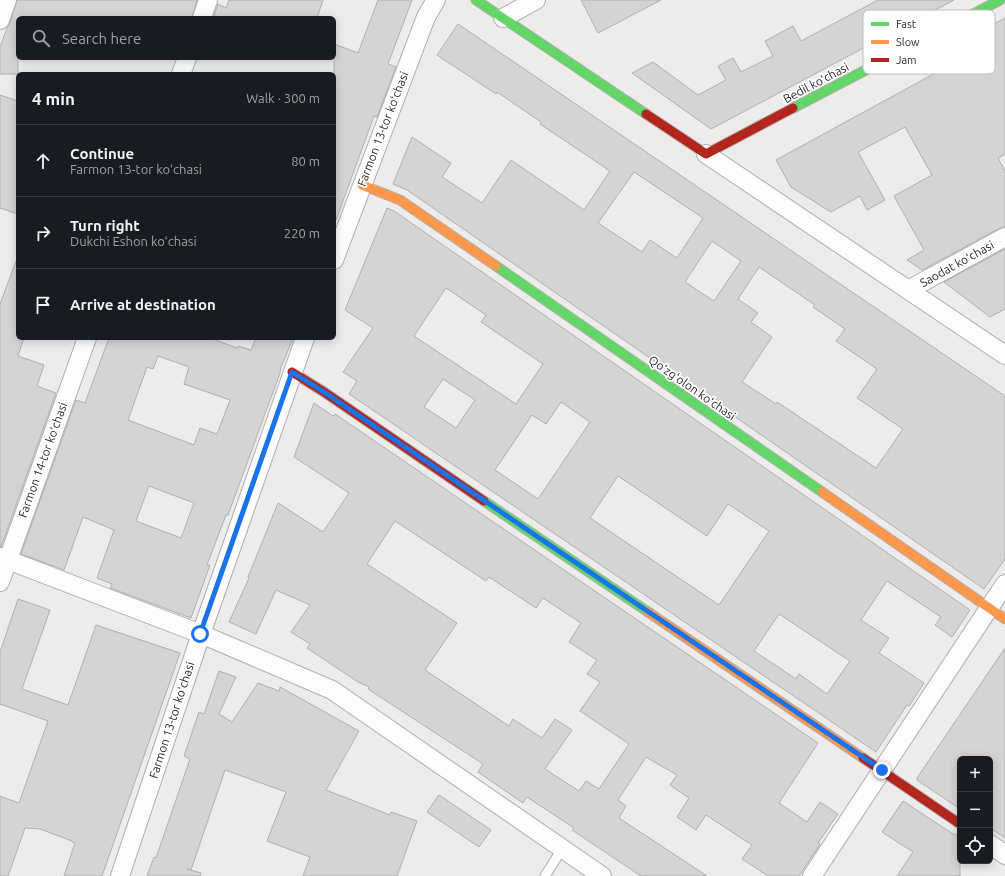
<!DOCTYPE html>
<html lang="en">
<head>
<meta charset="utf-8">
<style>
	body { margin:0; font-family:Ubuntu,sans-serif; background:#20242c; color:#f1f3f6 }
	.controls { position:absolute; right:12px; bottom:12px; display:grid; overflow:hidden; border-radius:6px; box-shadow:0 2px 10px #0003 }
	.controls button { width:36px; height:36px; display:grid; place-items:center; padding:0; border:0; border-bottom:1px solid #363941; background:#171b24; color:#f1f3f6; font:20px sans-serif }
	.stop { position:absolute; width:12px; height:12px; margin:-9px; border:3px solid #1a73e8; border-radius:50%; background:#fff }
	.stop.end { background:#1a73e8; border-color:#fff; box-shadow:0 1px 4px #0008 }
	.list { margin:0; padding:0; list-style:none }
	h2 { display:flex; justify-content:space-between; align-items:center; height:52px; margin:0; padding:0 16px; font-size:17px }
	h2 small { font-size:13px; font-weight:400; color:#9ea1a6 }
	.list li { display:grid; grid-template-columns:26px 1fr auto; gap:12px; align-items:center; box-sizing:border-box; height:72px; padding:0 16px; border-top:1px solid #363941 }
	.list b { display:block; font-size:15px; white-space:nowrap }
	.list p { margin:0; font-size:13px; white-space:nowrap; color:#9ea1a6 }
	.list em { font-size:13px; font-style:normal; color:#9ea1a6 }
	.icon { flex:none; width:22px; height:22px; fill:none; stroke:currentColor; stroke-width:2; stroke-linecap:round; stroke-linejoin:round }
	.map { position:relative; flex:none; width:1005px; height:876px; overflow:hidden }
	.search { position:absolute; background:#171b24; box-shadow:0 2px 10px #0003; left:16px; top:16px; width:320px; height:44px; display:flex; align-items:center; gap:10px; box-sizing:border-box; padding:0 14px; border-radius:6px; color:#9ea1a6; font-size:15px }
	.panel { position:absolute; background:#171b24; box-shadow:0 2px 10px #0003; left:16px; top:72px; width:320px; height:268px; border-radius:6px }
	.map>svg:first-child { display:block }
	.building { fill:#d6d4d3; stroke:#b0afae; fill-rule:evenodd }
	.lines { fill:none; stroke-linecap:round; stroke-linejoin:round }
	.lane-casing { stroke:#afaead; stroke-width:11 }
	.street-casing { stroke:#afaead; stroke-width:20 }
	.fast-casing { stroke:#afaead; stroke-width:11 }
	.slow-casing { stroke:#afaead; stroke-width:11 }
	.jam-casing { stroke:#afaead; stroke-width:11 }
	.lane { stroke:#fcfcfc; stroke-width:9 }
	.street { stroke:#fcfcfc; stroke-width:18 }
	.fast { stroke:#63d668; stroke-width:9 }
	.slow { stroke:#ff974d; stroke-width:9 }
	.jam { stroke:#b3261e; stroke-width:9 }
	.route { stroke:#1a73e8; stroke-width:5 }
	.labels { text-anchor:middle; stroke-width:3.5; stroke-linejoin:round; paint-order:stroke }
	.street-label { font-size:12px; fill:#2b2929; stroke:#fff }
	.key { fill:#fff; stroke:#bfbfbf; stroke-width:1 }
	.key-label { font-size:11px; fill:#2b2929 }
</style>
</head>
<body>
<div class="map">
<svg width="1005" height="876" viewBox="0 0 1005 876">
	<rect width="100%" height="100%" fill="#eeecea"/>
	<path class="building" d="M17,0h180l-5,18h-174v56h-18v-27l7,-19 3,-5z
		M229,0h94l-6,18h-104l5,-14 8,4z
		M378,0h34l-24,64 8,3 -19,50 -3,-1 -38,104 -2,-1v-175l24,9z
		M581,0h80l-63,33z
		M878,0h76l-243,129 -79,-56 21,-11 45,33 28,-15 -8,-14 15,-8 8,14 32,-16 -8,-15 28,-15 8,15z
		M1005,18v136l-7,4 7,13v56l-5,1 -78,42 -15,-10 17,-10 -30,-54 38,-21 -27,-48 -47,25 27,48 -18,10 -7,-14 -29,16 -40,-25 -15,-27 205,-112 -7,-13z
		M458,24l547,372v163l-21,30 -577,-399 -14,-6 19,-47 39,26 -9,14 40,26 29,-43 73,50 26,-39 -70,-47 1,-2 -44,-30 -1,2 -59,-39zM634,172l69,46 -26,40 -27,-18 -8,12 -44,-29zM712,241l29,20 -27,40 -29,-19zM759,267l56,38 -2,2 32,22 -9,12 41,28 -20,29 46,31 -27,39 -99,-66 -1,2 -34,-22 30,-45 -21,-15 7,-9 -20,-14z
		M0,95l18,6v113l-18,-6z
		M387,208l7,3 576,399 -18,27 -17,-12 6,-8 -54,-36 -26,39 28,18 -10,15 45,30 -15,23 -2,-1 -31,47 -527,-358 8,-13 -14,-9 30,-44 -28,-18zM446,288l40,27 -5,7 62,42 -27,40 -102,-68zM443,379l32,21 -19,28 -32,-21zM561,402l29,20 -52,77 -43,-29 37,-55 14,9zM618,476l89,60 21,-32 41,27 -50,74 -129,-87zM779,614l71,47 -23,33 -28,-20 -3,5 -42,-28z
		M1005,249v60l-15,8 -46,-35z
		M16,261h2v77h6l-6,18 26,9 -7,21 19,7 -55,154 -1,-1v-242z
		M109,338h101l27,10 1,-2 13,4 5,-12h37l-10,25 -2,3 -1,7 -52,142h-2l-19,50h3l-19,53 -81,-30 2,-4 -15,-6 17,-48 -31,-13 -19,53 -43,-16 55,-154 9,3zM158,356l31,11 -5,17 46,16 -13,34 -17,-6 -6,17 -66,-25 19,-53 6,2zM149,486l45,17 -13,35 -45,-17z
		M314,403l19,13 2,-2 483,329 -39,60 28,19 13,-20 18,12 -20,29 2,1 -21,32h-31l-26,-17 10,-14 -46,-30 -10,15 -19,-13 12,-19 -19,-13 7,-10 -31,-18 -28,43 8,6 -7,12 88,58h-66l-69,-46 2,-2 -47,-31 -4,6 -45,-31 5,-8 -115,-75 1,-2 -11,-5 -51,-34 3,-4 -19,-12 19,-27 -34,-15 -20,44 -27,-12 20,-44 -1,-1 30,-74 45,29 26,-39 -55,-36zM395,521l91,60 3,-4 47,31 7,-10 38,25 -12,19 28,18 -10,14 13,8 -20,29 49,33 -30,45 -13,-8 -7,10 -34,-22 27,-39 -17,-11 -13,19 -29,-19 -4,7 -84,-56 32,-47 -90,-59z
		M18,599l32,11 -28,79 46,16 28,-80 84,28 -78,223h-38l11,-33 -3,-1v-1l-32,-12 -15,-1 -17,48h-8v-80l19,7 29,-82 -48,-17v-52z
		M1005,648v190l-15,-10v-69h-30v50l-43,-29v-2z
		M219,671l17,6 -17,37 13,8 26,-39 21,8 1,-4 79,44 -33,59 64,25 1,-3 26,9 -20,55h-94l7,-19 -43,-16 19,-49 -61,-22 -34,100 -4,-1 14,4 -1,3h-53l7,-19 2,1 34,-99 -6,-3 15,-44 5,2z
		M439,795l52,35 -12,17 -52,-35z
		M903,801l50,33 7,2v40h-63l16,-24 -31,-20z"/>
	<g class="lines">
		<defs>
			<path id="lane" d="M545,876l17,-27"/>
			<path id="street" d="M202,18l6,-18
				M503,18l33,-18
				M0,20l7,-20
				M181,74l6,-16
				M706,154l299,201
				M334,260l92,-243 10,-17
				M908,290l97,-53
				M0,557l201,77 131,56 270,186
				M0,582l87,-244
				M990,844l15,11
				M120,876l81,-242 104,-296
				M812,876l193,-292"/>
			<path id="fast" d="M476,0l170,114
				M793,108l207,-108
				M496,266l326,226
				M484,501l164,111"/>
			<path id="slow" d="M362,185l38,15 96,66
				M822,492l183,127
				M648,612l215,146"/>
			<path id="jam" d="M646,114l60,40 87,-46
				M292,372l32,20 160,109
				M863,758l97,66"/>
		</defs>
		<use href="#lane" class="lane-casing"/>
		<use href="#street" class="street-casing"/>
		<use href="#fast" class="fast-casing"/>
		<use href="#slow" class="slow-casing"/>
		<use href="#jam" class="jam-casing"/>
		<use href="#lane" class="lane"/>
		<use href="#street" class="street"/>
		<use href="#fast" class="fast"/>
		<use href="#slow" class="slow"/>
		<use href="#jam" class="jam"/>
	</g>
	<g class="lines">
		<path class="route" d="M200,634l92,-262 32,20 558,378"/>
	</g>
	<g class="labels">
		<g class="street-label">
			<text transform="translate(816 83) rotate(-28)" y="4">Bedil koʻchasi</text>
			<text transform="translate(383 129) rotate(-69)" y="4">Farmon 13-tor koʻchasi</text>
			<text transform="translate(957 264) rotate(-29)" y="4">Saodat koʻchasi</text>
			<text transform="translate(692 388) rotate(35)" y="4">Qoʻzgʻolon koʻchasi</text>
			<text transform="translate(43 460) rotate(-70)" y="4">Farmon 14-tor koʻchasi</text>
			<text transform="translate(172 720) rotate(-72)" y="4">Farmon 13-tor koʻchasi</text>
		</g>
	</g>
	<rect x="863" y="10" width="132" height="64" rx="6" class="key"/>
	<rect x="871" y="22" width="18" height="4" fill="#63d668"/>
	<rect x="871" y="40" width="18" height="4" fill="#ff974d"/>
	<rect x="871" y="58" width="18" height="4" fill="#b3261e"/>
	<g class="key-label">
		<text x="896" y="28">Fast</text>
		<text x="896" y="46">Slow</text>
		<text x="896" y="64">Jam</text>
	</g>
</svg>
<div class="controls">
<button>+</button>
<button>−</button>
<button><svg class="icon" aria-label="locate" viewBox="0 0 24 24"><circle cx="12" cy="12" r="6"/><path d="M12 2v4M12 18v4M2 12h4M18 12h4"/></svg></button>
</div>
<div class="stop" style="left:200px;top:634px"></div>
<div class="stop end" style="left:882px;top:770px"></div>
<div class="search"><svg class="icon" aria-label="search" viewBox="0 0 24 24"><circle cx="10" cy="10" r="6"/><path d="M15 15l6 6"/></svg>Search here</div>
<section class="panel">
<h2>4 min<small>Walk · 300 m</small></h2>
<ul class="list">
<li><svg class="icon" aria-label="ahead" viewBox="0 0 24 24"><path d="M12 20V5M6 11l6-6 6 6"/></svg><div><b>Continue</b><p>Farmon 13-tor koʻchasi</p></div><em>80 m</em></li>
<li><svg class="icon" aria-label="right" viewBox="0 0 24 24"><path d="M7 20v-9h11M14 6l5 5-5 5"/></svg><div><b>Turn right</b><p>Dukchi Eshon koʻchasi</p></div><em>220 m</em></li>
<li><svg class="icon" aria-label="arrive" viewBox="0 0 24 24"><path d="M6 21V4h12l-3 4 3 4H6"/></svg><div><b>Arrive at destination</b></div></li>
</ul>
</section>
</div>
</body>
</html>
